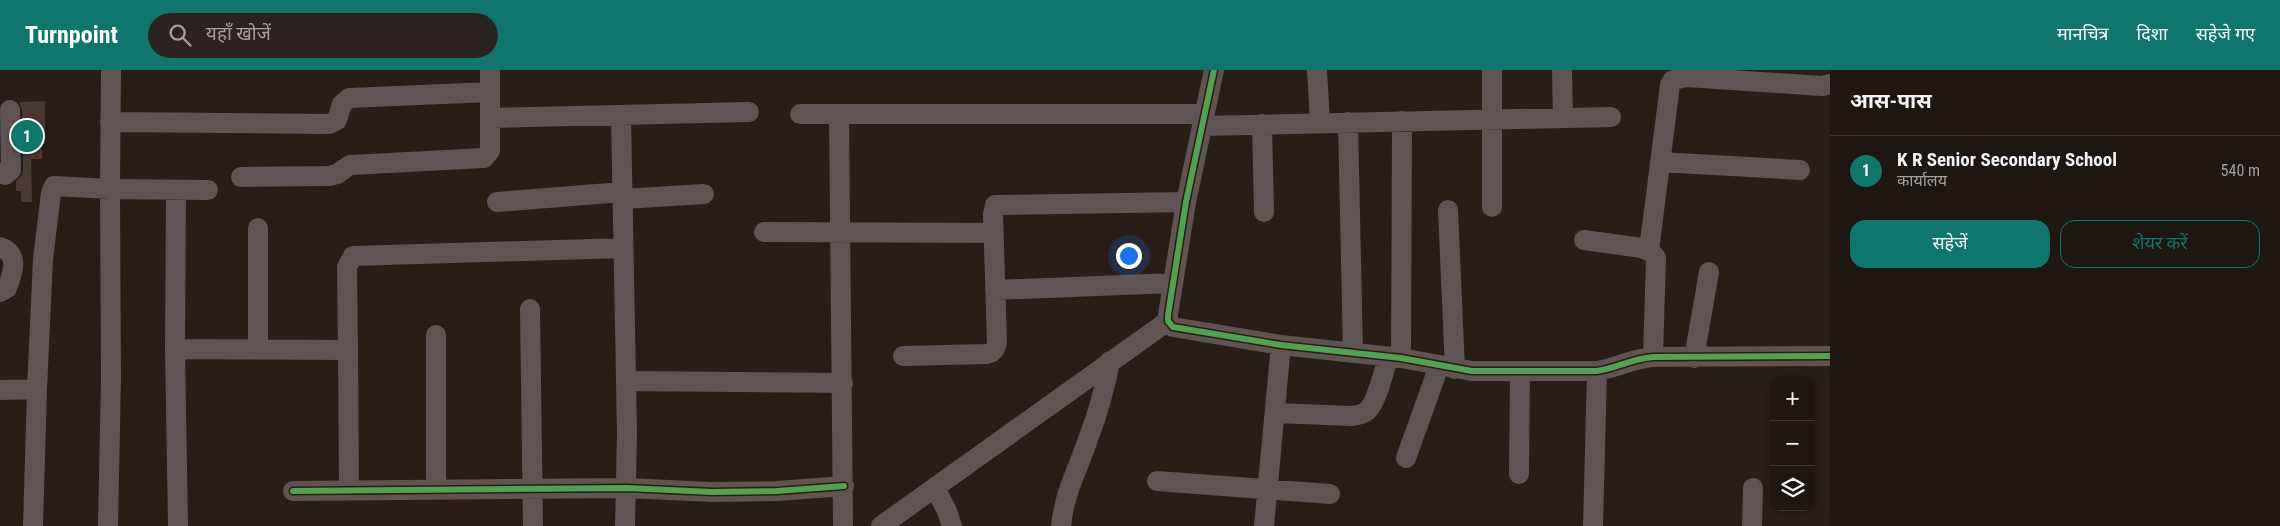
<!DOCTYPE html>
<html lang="hi">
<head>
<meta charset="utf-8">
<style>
	body { margin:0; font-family:"Roboto Condensed","Noto Sans Devanagari",sans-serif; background:#2b231f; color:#f1f3f6 }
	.controls { position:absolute; right:15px; bottom:15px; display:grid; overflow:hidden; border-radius:10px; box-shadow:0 2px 12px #0003 }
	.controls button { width:45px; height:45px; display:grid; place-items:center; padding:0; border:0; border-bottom:1px solid #3c3531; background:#1e1611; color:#f1f3f6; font:25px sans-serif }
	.you { position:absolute; left:1128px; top:185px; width:18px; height:18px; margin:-12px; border:4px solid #fff; border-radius:50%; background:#1a73e8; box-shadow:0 0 0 8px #1a73e833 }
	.badge { display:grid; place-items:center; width:32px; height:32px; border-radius:50%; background:#0f766e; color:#fff; font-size:16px; font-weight:700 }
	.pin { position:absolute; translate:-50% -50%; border:2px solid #fff; box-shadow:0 1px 5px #0006 }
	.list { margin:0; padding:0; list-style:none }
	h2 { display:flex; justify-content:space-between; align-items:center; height:65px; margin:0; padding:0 20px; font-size:21px }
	h2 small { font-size:16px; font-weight:400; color:#a19f9f }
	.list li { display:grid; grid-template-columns:32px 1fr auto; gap:15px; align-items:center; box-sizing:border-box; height:70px; padding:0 20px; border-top:1px solid #3c3531 }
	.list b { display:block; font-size:19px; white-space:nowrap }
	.list p { margin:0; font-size:16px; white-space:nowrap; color:#a19f9f }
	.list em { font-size:16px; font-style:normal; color:#a19f9f }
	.actions { display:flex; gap:10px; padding:15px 20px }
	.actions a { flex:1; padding:11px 0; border:1px solid #0f766e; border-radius:15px; text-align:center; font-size:18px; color:#0f766e }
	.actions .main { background:#0f766e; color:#fff }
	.icon { flex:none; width:28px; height:28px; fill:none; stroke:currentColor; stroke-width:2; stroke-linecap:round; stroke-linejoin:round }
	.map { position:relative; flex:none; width:1830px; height:456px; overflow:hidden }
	header { display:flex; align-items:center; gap:30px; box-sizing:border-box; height:70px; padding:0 25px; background:#0f766e; color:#fff }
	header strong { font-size:24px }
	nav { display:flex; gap:28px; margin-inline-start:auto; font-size:18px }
	.search { width:350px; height:45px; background:#2b231f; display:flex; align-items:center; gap:12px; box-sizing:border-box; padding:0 18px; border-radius:28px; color:#a19f9f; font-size:19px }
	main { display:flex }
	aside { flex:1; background:#1e1611 }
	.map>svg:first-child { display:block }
	.building { fill:#493932 }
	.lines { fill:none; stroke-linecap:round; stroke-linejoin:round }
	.minor { stroke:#5f5453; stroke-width:20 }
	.cycleway-casing { stroke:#2f1b10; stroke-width:9 }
	.cycleway { stroke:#4ca352; stroke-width:6 }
</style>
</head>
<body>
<header>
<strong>Turnpoint</strong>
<div class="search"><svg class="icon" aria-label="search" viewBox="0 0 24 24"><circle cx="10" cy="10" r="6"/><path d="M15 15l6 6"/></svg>यहाँ खोजें</div>
<nav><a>मानचित्र</a><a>दिशा</a><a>सहेजे गए</a></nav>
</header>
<main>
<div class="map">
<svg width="1830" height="456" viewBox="0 0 1830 456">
	<rect width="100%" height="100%" fill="#281d17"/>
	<path class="building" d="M45,31v43h-3v15h-11l1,43h-11v-11h-5v-10l6,-6 1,-5 -1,-60 -3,-8z"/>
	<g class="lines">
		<path class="minor" d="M1214,0l-28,132 -18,113v6l5,6 108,18 120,13 71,13h125c20,-3 37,-13 56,-14l177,-1
			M1317,0l3,53
			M1562,0l1,48
			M800,44h403
			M839,44l4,412
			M621,45l6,318 -2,93
			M490,48l259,-6
			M110,52l219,2 8,-4 5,-16 7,-6 141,-6
			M1348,52l5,230
			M1262,54l2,88
			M1202,56l409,-9
			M1660,92l140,8
			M0,103l5,2 6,-5 -1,-60
			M241,107l88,-1 8,-2 13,-9 134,-7 6,-7v-81
			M176,120l-1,159 3,177
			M623,129l81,-5
			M497,132l125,-10
			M1492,137v-137
			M1448,140l7,159
			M764,162l230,1
			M1584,170l58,8 9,4 5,6 -3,99
			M0,177c20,7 13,26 7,41l-7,4
			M1649,180l21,-165 3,-5 14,-3 135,9 8,-2
			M995,220l178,-7
			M530,239l3,217
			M436,265v154
			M175,279l173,1 1,139
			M258,280v-122
			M348,280l-1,-83 6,-11 270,-8
			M903,286l83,-2c7,-1 9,-4 11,-11l-4,-129 2,-9 191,-3
			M1401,288l1,-237
			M1694,288l15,-86
			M626,311l217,2
			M37,319l6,-130 8,-66 3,-7 56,3 98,1
			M0,320l37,-1 -4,137
			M1275,343l77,3c5,-1 10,-1 15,-5 10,-9 17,-40 21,-54
			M1406,388l33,-92
			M1519,404l1,-103
			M1157,411l173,13
			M935,418l12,23 5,15
			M293,421l334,-3 85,4 65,-1 67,-5
			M108,456l3,-148 -1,-189 1,-119
			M881,456l287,-205
			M1061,456c4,-35 15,-52 26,-84 10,-26 18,-53 23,-81
			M1264,456l17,-181
			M1593,456l4,-155
			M1752,456l1,-38"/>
		<defs>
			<path id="cycleway" d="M1214,0l-28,132 -18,113v6l5,6 108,18 120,13 71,13h125c20,-3 37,-13 56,-14l177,-1
				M293,421l334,-3 85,4 65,-1 67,-5"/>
		</defs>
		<use href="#cycleway" class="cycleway-casing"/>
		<use href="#cycleway" class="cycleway"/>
	</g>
</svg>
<div class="controls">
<button>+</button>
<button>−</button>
<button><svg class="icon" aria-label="layers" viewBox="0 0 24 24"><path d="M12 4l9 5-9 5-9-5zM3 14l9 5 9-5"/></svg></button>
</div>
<div class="you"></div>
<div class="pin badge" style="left:27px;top:66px">1</div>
</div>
<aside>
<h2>आस-पास<small></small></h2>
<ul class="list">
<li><span class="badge">1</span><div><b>K R Senior Secondary School</b><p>कार्यालय</p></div><em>540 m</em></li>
</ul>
<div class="actions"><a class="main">सहेजें</a><a>शेयर करें</a></div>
</aside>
</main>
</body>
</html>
